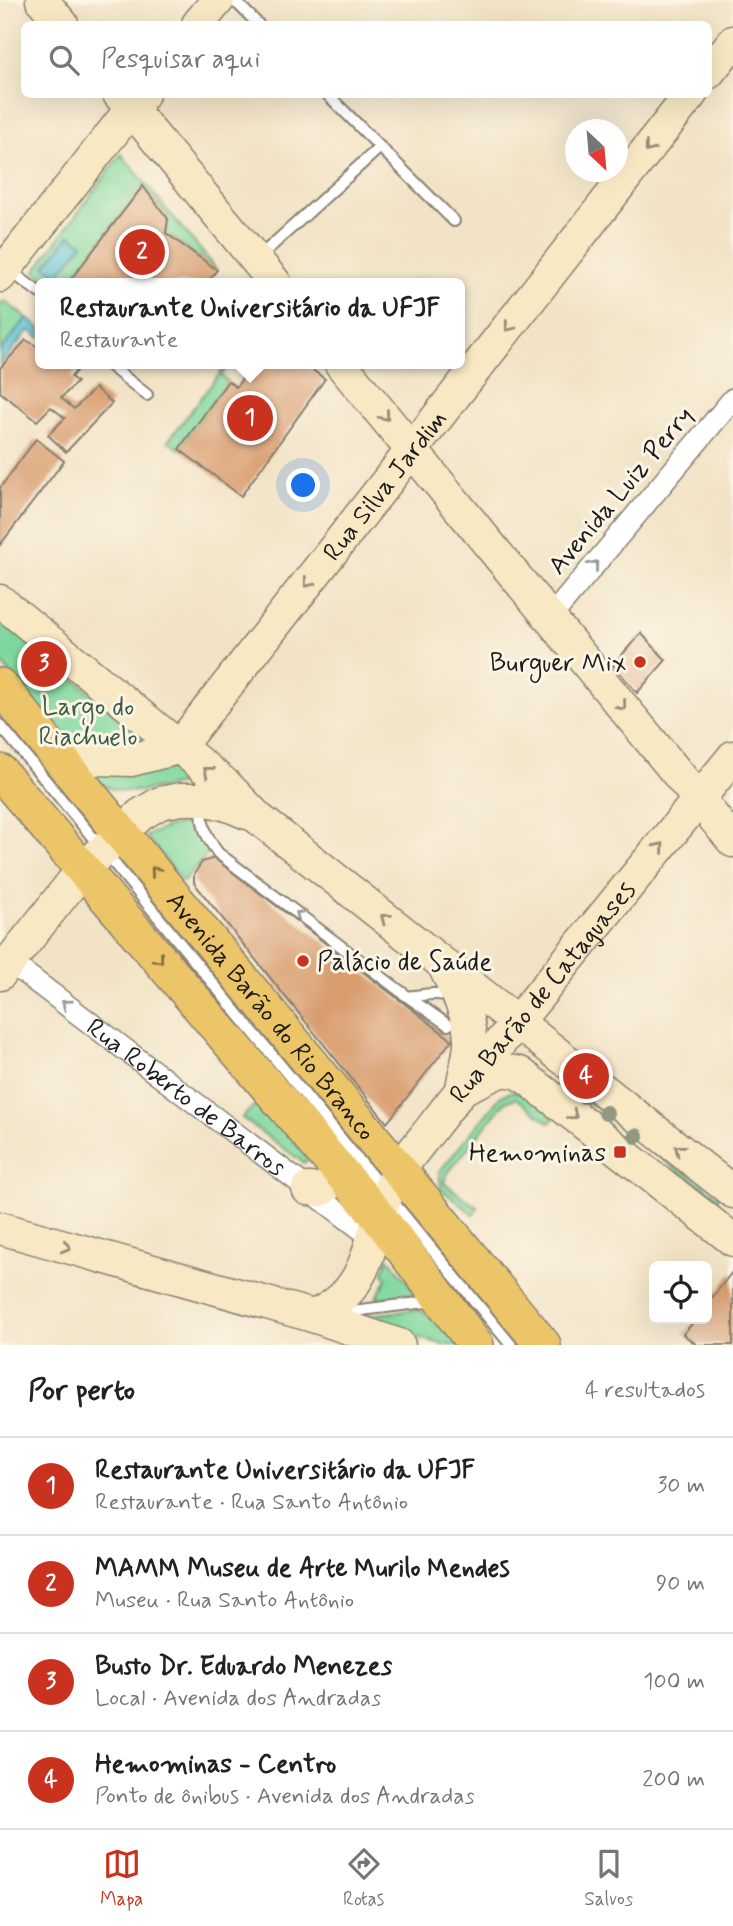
<!DOCTYPE html>
<html lang="pt">
<head>
<meta charset="utf-8">
<style>
	body { margin:0; font-family:Mynerve,sans-serif; background:#f6f6f6; color:#222 }
	.controls { position:absolute; right:21px; bottom:21px; display:grid; overflow:hidden; border-radius:10px; box-shadow:0 7px 28px #0002 }
	.controls button { width:63px; height:63px; display:grid; place-items:center; padding:0; border:0; border-bottom:2px solid #e0e0e0; background:#fff; color:#222; font:35px sans-serif }
	.compass { position:absolute; left:565px; top:119px; width:63px; height:63px; border-radius:50%; background:#fff; box-shadow:0 7px 28px #0002; rotate:154deg }
	.you { position:absolute; left:304px; top:486px; width:24px; height:24px; margin:-18px; border:5px solid #fff; border-radius:50%; background:#1a73e8; box-shadow:0 0 0 10px #1a73e833 }
	.badge { display:grid; place-items:center; width:46px; height:46px; border-radius:50%; background:#c8321e; color:#fff; font-size:23px; font-weight:700 }
	.pin { position:absolute; translate:-50% -50%; border:4px solid #fff; box-shadow:0 2px 7px #0006 }
	.popup { position:absolute; left:35px; top:278px; width:430px; height:91px; box-sizing:border-box; display:grid; place-content:center; border-radius:10px; background:#fff; filter:drop-shadow(0 2px 5px #0005); font-size:23px; white-space:nowrap; color:#767676 }
	.popup b { font-size:26px; color:#222 }
	.popup::after { content:''; position:absolute; left:50%; top:100%; margin-left:-14px; border:14px solid transparent; border-top-color:#fff }
	.list { margin:0; padding:0; list-style:none }
	h2 { display:flex; justify-content:space-between; align-items:center; height:91px; margin:0; padding:0 28px; font-size:30px }
	h2 small { font-size:23px; font-weight:400; color:#767676 }
	.list li { display:grid; grid-template-columns:46px 1fr auto; gap:21px; align-items:center; box-sizing:border-box; height:98px; padding:0 28px; border-top:2px solid #e0e0e0 }
	.list b { display:block; font-size:26px; white-space:nowrap }
	.list p { margin:0; font-size:23px; white-space:nowrap; color:#767676 }
	.list em { font-size:23px; font-style:normal; color:#767676 }
	.icon { flex:none; width:38px; height:38px; fill:none; stroke:currentColor; stroke-width:2; stroke-linecap:round; stroke-linejoin:round }
	.map { position:relative; flex:none; width:733px; height:1345px; overflow:hidden }
	.search { position:absolute; background:#fff; box-shadow:0 7px 28px #0002; left:21px; right:21px; top:21px; height:77px; display:flex; align-items:center; gap:18px; box-sizing:border-box; padding:0 24px; border-radius:10px; color:#767676; font-size:26px }
	.sheet { height:483px; background:#fff }
	nav { display:flex; justify-content:space-around; align-items:center; box-sizing:border-box; height:98px; border-top:2px solid #e0e0e0; background:#fff; font-size:19px; color:#767676 }
	nav a { display:grid; justify-items:center; gap:4px }
	nav .on { color:#c8321e }
	.map>svg:first-child { display:block }
	.green { fill:#7dd79d; stroke:#4c7a5c; stroke-width:2 }
	.water { fill:#56c0d3; stroke:#396e78; stroke-width:2 }
	.building { fill:#d89c6e }
	.lines { fill:none; stroke-linecap:round; stroke-linejoin:round }
	.lane-casing { stroke:#878071; stroke-width:14 }
	.street-casing { stroke:#878071; stroke-width:24 }
	.secondary-casing { stroke:#878071; stroke-width:35 }
	.primary-casing { stroke:#878071; stroke-width:38 }
	.lane { stroke:#fff; stroke-width:10 }
	.street { stroke:#fff; stroke-width:21 }
	.secondary { stroke:#f8e8c3; stroke-width:32 }
	.primary { stroke:#edc569; stroke-width:35 }
	.tree { fill:#8f9981 }
	.oneway { stroke:#958c78 }
	.oneway2 { stroke:#999 }
	.oneway3 { stroke:#847042 }
	.poi-dot { fill:#c8321e; stroke:#fcf5e5; stroke-width:2.5 }
	.labels { text-anchor:middle; stroke-width:6; stroke-linejoin:round; paint-order:stroke }
	.street-label { font-size:26px; fill:#1c1c1c; stroke:#fcf5e5 }
	.poi-label { font-size:26px; fill:#1c1c1c; stroke:#fcf5e5; text-anchor:end }
	.park-label { font-size:26px; fill:#3e5d49; stroke:#fcf5e5 }
</style>
</head>
<body>
<div class="map">
<svg width="733" height="1345" viewBox="0 0 733 1345">
	<rect width="100%" height="100%" fill="#fcf5e5"/>
	<filter id="ink" filterUnits="userSpaceOnUse"><feTurbulence type="fractalNoise" baseFrequency=".0143" numOctaves="2"/><feDisplacementMap in="SourceGraphic" scale="14" xChannelSelector="R" yChannelSelector="G"/><feConvolveMatrix kernelMatrix="1 2 1 2 8 2 1 2 1" color-interpolation-filters="sRGB"/></filter>
	<filter id="wash" filterUnits="userSpaceOnUse"><feTurbulence type="fractalNoise" baseFrequency=".00686" numOctaves="4" result="noise"/><feDisplacementMap in="SourceGraphic" scale="28" xChannelSelector="R" yChannelSelector="G"/><feGaussianBlur stdDeviation="1.57" result="paint"/><feColorMatrix in="noise" values="0 0 0 0 0 0 0 0 0 0 0 0 0 0 0 0 0 1.4 0 .05"/><feComposite in="paint" operator="in"/></filter>
	<g filter="url(#wash)">
		<rect width="100%" height="100%" fill="#f2e3c6"/>
		<path class="green" d="M121,154l96,116 -51,-37 2,-17 -25,-29 -75,96h-18l-15,-12z
			M4,301l23,17 -27,33v-45z
			M227,364h3l-9,12 7,5 -49,68 -11,-8z
			M0,617l152,127 -81,3 -71,-86z
			M182,758l17,23c-26,3 -74,20 -97,3 -7,-5 -13,-14 -19,-21z
			M187,823l15,11 9,16 -28,32 -37,-46 21,-9z
			M540,1061l179,136 -3,3 -178,-136z
			M514,1091l13,3 29,22 -6,7 -34,-25 -11,4 -59,73 -2,8 34,25 -5,6 -32,-25 -2,-17 62,-76z
			M262,1098l50,58 -8,7 -62,-45z
			M388,1257l28,36 -40,6 11,-21 -4,-5z
			M416,1310c21,3 30,19 43,35h-14l-82,-23 6,-7z"/>
		<path class="water" d="M70,235l13,9 -25,31 -13,-9z
			M27,318l13,10v10l-11,-8 -29,35v-14z"/>
		<g id="blocks">
			<path class="building" d="M143,186l25,33 -2,14 51,37 -10,13h-69l-3,-2 -2,2h-65z
				M26,340l14,8v16h25l11,7 -5,6 6,5 -16,16 13,11 21,-21 17,15 -46,49 -18,-17 17,-17 -14,-11 -14,14 -37,-29v-24z
				M253,364h18l5,4 3,-4h25l21,15 -84,117 -62,-47 49,-68 8,6z
				M36,439l28,22 -64,84v-57z
				M641,633l25,27 -29,33 -24,-28z
				M214,858l238,182 -65,83 -193,-240v-9l8,-12z
				M733,1271v74h-36l-14,-11 13,-15h11v-15z"/>
		</g>
	</g>
	<g filter="url(#ink)">
		<use href="#blocks" fill-opacity="0" stroke="#878071" stroke-width="2"/>
		<g class="lines">
			<defs>
				<path id="lane" d="M230,0l9,5 19,19
					M327,94l127,127
					M257,259l122,-111
					M9,270l31,23
					M108,364l39,31
					M0,725l511,620
					M203,801c-3,21 2,35 15,52l190,144c15,-2 31,-6 45,1
					M408,997l40,28
					M336,1313l99,-12"/>
				<g id="street">
					<path d="M550,618l183,-219"/>
					<path id="s1" d="M10,962l364,277"/>
				</g>
				<g id="secondary">
					<path d="M42,0l20,24"/>
					<path d="M198,24l20,-24"/>
					<path d="M708,73l25,-31"/>
					<path d="M119,94l156,189"/>
					<path d="M0,276l143,-182"/>
					<path d="M341,364l392,477"/>
					<path d="M0,601l226,184 32,33 475,374"/>
					<path id="s2" d="M59,758l72,2 47,-12 513,-654"/>
					<path d="M446,970c11,23 25,48 24,74 -1,15 -6,30 -8,44"/>
					<path d="M0,974l83,-105 57,-54 20,-12 21,-4h22l25,6 19,8"/>
					<path d="M466,1087l36,-17 18,3 213,167"/>
					<path d="M308,1189l13,1 12,-9 2,-8 -2,-10"/>
					<path d="M0,1228l313,88 86,29"/>
					<path id="s3" d="M313,1316c68,-29 51,-91 86,-145 9,-14 21,-28 32,-42 28,-37 57,-72 87,-108 72,-88 143,-176 215,-264"/>
				</g>
				<g id="primary">
					<path id="s4" d="M0,686l543,659"/>
					<path d="M0,772l378,444 98,129"/>
				</g>
			</defs>
			<use href="#lane" class="lane-casing"/>
			<use href="#street" class="street-casing"/>
			<use href="#secondary" class="secondary-casing"/>
			<use href="#primary" class="primary-casing"/>
			<use href="#lane" class="lane"/>
			<use href="#street" class="street"/>
			<use href="#secondary" class="secondary"/>
			<use href="#primary" class="primary"/>
		</g>
		<g class="tree">
			<circle cx="584" cy="1096" r="8"/>
			<circle cx="606" cy="1113" r="8"/>
			<circle cx="636" cy="1136" r="8"/>
		</g>
		<defs><path id="oneway-chevron" d="M-2-3.5L2.5 0L-2 3.5" fill="none" stroke-width="1.6" stroke-linecap="round" stroke-linejoin="round" transform="scale(1.75)"/></defs>
		<g class="oneway">
			<use href="#oneway-chevron" transform="translate(649 148) rotate(128)"/>
			<use href="#oneway-chevron" transform="translate(509 327) rotate(128)"/>
			<use href="#oneway-chevron" transform="translate(385 416) rotate(50)"/>
			<use href="#oneway-chevron" transform="translate(308 583) rotate(128)"/>
			<use href="#oneway-chevron" transform="translate(622 706) rotate(51)"/>
			<use href="#oneway-chevron" transform="translate(208 771) rotate(-142)"/>
			<use href="#oneway-chevron" transform="translate(660 847) rotate(-51)"/>
			<use href="#oneway-chevron" transform="translate(385 918) rotate(-142)"/>
			<use href="#oneway-chevron" transform="translate(573 1115) rotate(38)"/>
			<use href="#oneway-chevron" transform="translate(679 1149) rotate(-142)"/>
			<use href="#oneway-chevron" transform="translate(66 1247) rotate(16)"/>
		</g>
		<g class="oneway2">
			<use href="#oneway-chevron" transform="translate(594 565) rotate(-50)"/>
			<use href="#oneway-chevron" transform="translate(300 915) rotate(-143)"/>
			<use href="#oneway-chevron" transform="translate(66 1004) rotate(-143)"/>
		</g>
		<g class="oneway3">
			<use href="#oneway-chevron" transform="translate(155 871) rotate(-130)"/>
			<use href="#oneway-chevron" transform="translate(159 959) rotate(50)"/>
		</g>
	</g>
	<g class="poi-dot">
		<circle cx="640" cy="662" r="7"/>
		<circle cx="303" cy="961" r="7"/>
		<rect x="613" y="1145" width="14" height="14" rx="3.5"/>
	</g>
	<g class="labels">
		<g class="street-label">
			<text dy="9" stroke="none"><textPath href="#s2" startOffset="455">Rua Silva Jardim</textPath></text>
			<text transform="translate(620 490) rotate(-50)" y="9">Avenida Luiz Perry</text>
			<text dy="9" stroke="none"><textPath href="#s3" startOffset="404">Rua Barão de Cataguases</textPath></text>
			<text dy="9" stroke="none"><textPath href="#s4" startOffset="427">Avenida Barão do Rio Branco</textPath></text>
			<text dy="9" stroke="none"><textPath href="#s1" startOffset="222">Rua Roberto de Barros</textPath></text>
		</g>
		<g class="poi-label">
			<text x="626" y="671">Burguer Mix</text>
			<text x="317" y="970" text-anchor="start">Palácio de Saúde</text>
			<text x="606" y="1161">Hemominas</text>
		</g>
		<g class="park-label">
			<text x="88" y="715">Largo do<tspan x="88" dy="30">Riachuelo</tspan></text>
		</g>
	</g>
</svg>
<div class="controls">
<button><svg class="icon" aria-label="locate" viewBox="0 0 24 24"><circle cx="12" cy="12" r="6"/><path d="M12 2v4M12 18v4M2 12h4M18 12h4"/></svg></button>
</div>
<svg class="compass" viewBox="-18 -18 36 36"><path d="M0-13l5 13h-10z" fill="#e53935"/><path d="M0 13l5-13h-10z" fill="#767676"/></svg>
<div class="you"></div>
<div class="pin badge" style="left:250px;top:418px">1</div>
<div class="popup"><b>Restaurante Universitário da UFJF</b>Restaurante</div>
<div class="pin badge" style="left:142px;top:252px">2</div>
<div class="pin badge" style="left:44px;top:664px">3</div>
<div class="pin badge" style="left:586px;top:1076px">4</div>
<div class="search"><svg class="icon" aria-label="search" viewBox="0 0 24 24"><circle cx="10" cy="10" r="6"/><path d="M15 15l6 6"/></svg>Pesquisar aqui</div>
</div>
<section class="sheet">
<h2>Por perto<small>4 resultados</small></h2>
<ul class="list">
<li><span class="badge">1</span><div><b>Restaurante Universitário da UFJF</b><p>Restaurante · Rua Santo Antônio</p></div><em>30 m</em></li>
<li><span class="badge">2</span><div><b>MAMM Museu de Arte Murilo Mendes</b><p>Museu · Rua Santo Antônio</p></div><em>90 m</em></li>
<li><span class="badge">3</span><div><b>Busto Dr. Eduardo Menezes</b><p>Local · Avenida dos Andradas</p></div><em>100 m</em></li>
<li><span class="badge">4</span><div><b>Hemominas - Centro</b><p>Ponto de ônibus · Avenida dos Andradas</p></div><em>200 m</em></li>
</ul>
</section>
<nav>
<a class="on"><svg class="icon" aria-label="map" viewBox="0 0 24 24"><path d="M3 6l6-2 6 2 6-2v14l-6 2-6-2-6 2zM9 4v14M15 6v14"/></svg>Mapa</a>
<a><svg class="icon" aria-label="directions" viewBox="0 0 24 24"><path d="M12 3l9 9-9 9-9-9zM9 14v-3h6M13 9l2 2-2 2"/></svg>Rotas</a>
<a><svg class="icon" aria-label="saved" viewBox="0 0 24 24"><path d="M7 4h10v16l-5-4-5 4z"/></svg>Salvos</a>
</nav>
</body>
</html>
